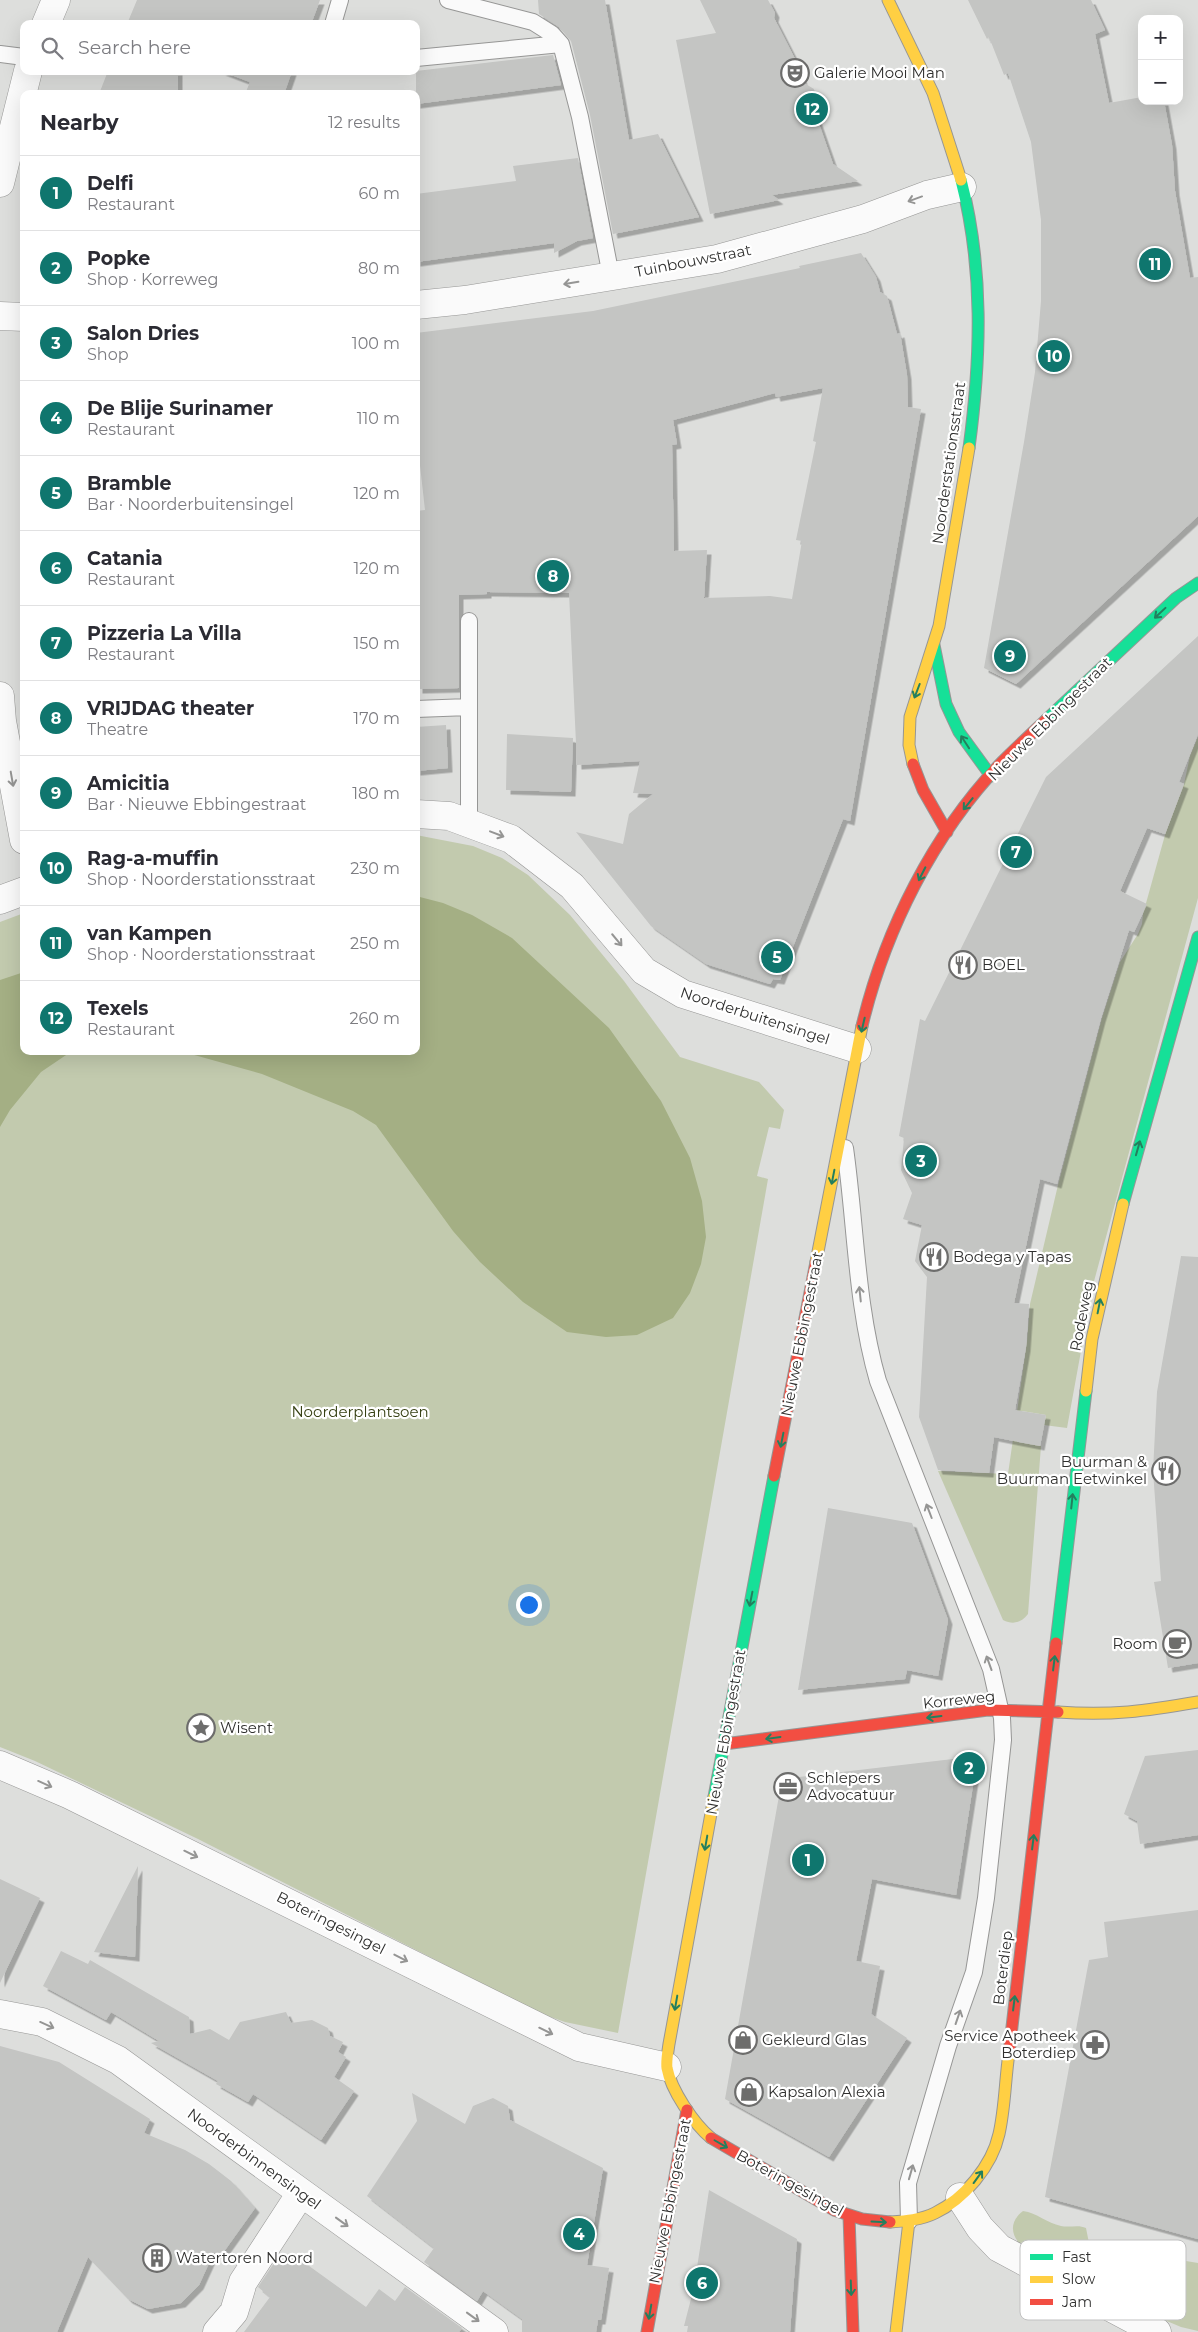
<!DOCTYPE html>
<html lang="en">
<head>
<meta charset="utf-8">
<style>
	body { margin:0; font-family:Montserrat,sans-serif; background:#f2f2f3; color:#2b2b33 }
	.controls { position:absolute; right:15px; top:15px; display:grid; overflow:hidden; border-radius:10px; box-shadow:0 5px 20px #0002 }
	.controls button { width:45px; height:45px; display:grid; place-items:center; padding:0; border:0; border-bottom:1px solid #e1e1e2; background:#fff; color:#2b2b33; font:25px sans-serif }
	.you { position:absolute; left:528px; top:1604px; width:18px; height:18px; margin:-12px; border:4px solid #fff; border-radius:50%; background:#1a73e8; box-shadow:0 0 0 8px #1a73e833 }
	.badge { display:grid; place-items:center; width:32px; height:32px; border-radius:50%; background:#0f766e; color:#fff; font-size:16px; font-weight:700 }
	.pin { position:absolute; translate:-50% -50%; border:2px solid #fff; box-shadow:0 1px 5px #0006 }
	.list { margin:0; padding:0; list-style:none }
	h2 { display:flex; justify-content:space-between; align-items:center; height:65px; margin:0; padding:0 20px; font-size:21px }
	h2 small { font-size:16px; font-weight:400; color:#7c7c81 }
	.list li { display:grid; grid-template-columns:32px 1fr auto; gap:15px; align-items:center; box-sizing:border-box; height:75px; padding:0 20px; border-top:1px solid #e1e1e2 }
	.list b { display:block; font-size:19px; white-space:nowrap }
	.list p { margin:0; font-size:16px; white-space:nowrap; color:#7c7c81 }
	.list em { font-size:16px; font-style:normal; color:#7c7c81 }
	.icon { flex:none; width:28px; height:28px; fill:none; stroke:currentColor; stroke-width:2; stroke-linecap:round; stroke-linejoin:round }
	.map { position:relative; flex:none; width:1198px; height:2332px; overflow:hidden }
	.search { position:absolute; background:#fff; box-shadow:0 5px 20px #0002; left:20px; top:20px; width:400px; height:55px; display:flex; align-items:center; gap:12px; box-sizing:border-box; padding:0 18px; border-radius:10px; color:#7c7c81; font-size:19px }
	.panel { position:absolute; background:#fff; box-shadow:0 5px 20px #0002; left:20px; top:90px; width:400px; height:965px; border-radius:10px }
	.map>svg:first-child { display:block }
	.green { fill:#c2caae }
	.water { fill:#a4af84 }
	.building { fill:#c4c5c3; fill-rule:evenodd; filter:url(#shadow) }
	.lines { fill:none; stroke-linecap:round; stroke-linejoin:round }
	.lane-casing { stroke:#969695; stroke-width:18 }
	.street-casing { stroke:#969695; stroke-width:29 }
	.fast-casing { stroke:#969695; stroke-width:13 }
	.slow-casing { stroke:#969695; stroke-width:13 }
	.jam-casing { stroke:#969695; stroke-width:13 }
	.lane { stroke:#fafafa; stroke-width:16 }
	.street { stroke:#fafafa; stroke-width:28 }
	.fast { stroke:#16e098; stroke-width:11 }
	.slow { stroke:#ffcf43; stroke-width:11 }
	.jam { stroke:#f24e42; stroke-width:11 }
	.oneway { stroke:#959594 }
	.oneway2 { stroke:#247f5e }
	.labels { text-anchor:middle; stroke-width:4.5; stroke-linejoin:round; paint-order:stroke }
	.poi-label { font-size:15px; fill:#30302f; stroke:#fff; text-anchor:start }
	.street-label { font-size:15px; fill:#30302f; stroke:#fff }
	.park-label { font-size:15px; fill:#374114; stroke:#fff }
	.key { fill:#fff; stroke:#c1c1c1; stroke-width:1 }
	.key-label { font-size:14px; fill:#30302f }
</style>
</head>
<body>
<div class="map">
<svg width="1198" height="2332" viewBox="0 0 1198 2332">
	<defs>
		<filter id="shadow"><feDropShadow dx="4.5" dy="4.5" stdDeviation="0" flood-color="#0004"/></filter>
	</defs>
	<rect width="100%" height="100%" fill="#dddedc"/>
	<path class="green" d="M1198,737v161l-105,387 -26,143 -23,-3 2,-10 -24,-4 -5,31 24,4 -13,168c-7,9 -15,11 -25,6l-65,-149 70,3 19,-132 3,-38 28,-119 44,-167 18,-56 18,-28 4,-10 1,-10 22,-79 19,-51 6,-28z
		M416,835l57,11 29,12 26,17 42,40 54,66 56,76 79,25 25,28 -4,19 -11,-2 -12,49 11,3 -150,854 -53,-11 -23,-8 -344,-175 -163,-78 -35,-14v-825l24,-9v138h392z
		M1023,2211c14,2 24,12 38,15 9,2 17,-2 25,2l3,15c-24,42 -104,-3 -66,-32z
		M1168,2258l30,5v68l-17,-4 -50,-21c-11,-32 8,-46 37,-48z"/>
	<path class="water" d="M416,896l27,7 29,12 40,23 97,90 52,73 29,57 12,43 4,36 -5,27 -11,29 -17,25 -36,17 -31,2 -39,-5 -44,-30 -43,-40 -27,-31 -77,-106 -23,-14 -91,-37 -82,-23h236z
		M24,972v79h48l-31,21 -31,38 -10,17v-147z"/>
	<path class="building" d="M137,0h183l-9,24h-184z
		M538,0h67l24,140 29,-6 41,83 -86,17 -23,-119 -19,-74 -12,-14 -20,-13z
		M700,0h68l7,13 -1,5 21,41 9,24 10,6 -2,15 21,60 25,17 -86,14 7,5 -69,14 -34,-174 40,-7z
		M968,0h123l14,30 -10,4 14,69 33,-6v4h22l8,44 3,46 15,87 8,-1v239l-182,168 -32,-16 40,-226 11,-70 6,-71v-81l-10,-78 -23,-69 -4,2 -15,-38 -2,2z
		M553,55l8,30 -145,19v-33z
		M108,71h70v23h-79z
		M221,71h71l-8,23h-39l5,-12z
		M578,158l15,80 -16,3 -23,12v-10l-138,19v-68l100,-13 -3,-15z
		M861,253l15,24 4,15 7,4 10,38 3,-1 7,42 1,32 13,2 -71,412 -7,-2 -63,161 -7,-1 -3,5 -64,-20 -55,-38 -75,-94 47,12 6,-30 24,-20 -20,-1 7,-32 -63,4 -8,-172 -82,-1v2l-28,1v93l-41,1 -2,-178 9,-1 -9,-80v-97l177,-22 207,-43 -1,-2zM823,388l-10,53 3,1 -20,98 6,1 -10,58 -22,-3 -66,2 3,-48 -33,1 -2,-106 5,-1 -4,-24 102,-27 1,4z
		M1198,636v98l-19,48 5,2 -19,50 -18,-6 -27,63 27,13 -13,28 -5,-2 -28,88 -44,166 -17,-5 -26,124 15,1 -3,43 -11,63 31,5 -6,31 -46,-9 -5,36 -51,-3 -19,-53 8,-140 -12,-16 7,-36 -19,-6 9,-26 -11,-23 3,-32 -5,-2 21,-117 5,2 121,-244z
		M446,725l2,43 -32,3v-44z
		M507,734l66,4 -2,54 -65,-2z
		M1181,1256l17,1v406l-30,5 -14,-86 7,-1 -8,-110 4,-79z
		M828,1508l84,15 36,97 -10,56 -31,-6 -2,9 -107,11z
		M1198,1750v85l-58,9 -3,-23 -13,-7 21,-58z
		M970,1757l5,15 -19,123 -84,-16 -16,82 24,5 -9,48 36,24 -78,119 -104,-58 57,-320z
		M138,1866l-3,91 -41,-5z
		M0,1879l40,19 -40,85z
		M1198,1910v329l-153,-42 44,-237 19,-3 -4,-35z
		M61,1951l27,13 2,-4 99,57 1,17 20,-5 19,11 11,-18 46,-10 5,11 21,-3 16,8 2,8 13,6 -5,10 8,5 -12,20 20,14 -33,49 -68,-46 -5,8 -32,-18 2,-3 -67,-38 8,-2 -48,-29 -5,8 -63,-34z
		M0,2046l59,16 91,57 -6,14 41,17 24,14 22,17 24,27 -35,49 -6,-5 -15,33 -18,18 -33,6 -20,-10 -40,-42 -31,75h-57z
		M412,2093l53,31 8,-18 20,-8 15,8 2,14 93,48 -16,97 22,3 -8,52h-3l-2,12h-74v-13l-39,-28 -6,10 -53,-39 10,-14 -67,-52 50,-75z
		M709,2190l88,49 -7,93h-103l1,-6h-4l10,-39z
		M291,2253l75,54 13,-18 16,12 10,-14 57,41 -3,4h-215l26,-35 -12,-10 20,-30z"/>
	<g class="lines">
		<defs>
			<path id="lane" d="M448,0l85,22 19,12 9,10 19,73 31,159
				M333,24l7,-24
				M0,54l24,3
				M416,58l145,-14
				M469,621v86
				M416,709l53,-2v116
				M845,1148c11,78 11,157 33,233l113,288 11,49 1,22 -17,158 -12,74 -26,74 -40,137 1,38"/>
			<path id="street" d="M46,24l10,-24
				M0,183l28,-112
				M416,305l49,-5 252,-41 146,-40 64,-24 35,-8
				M0,316l24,1
				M0,696l2,25 22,119
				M416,814l33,2 62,23 61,47 72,85 39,23 174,55
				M0,900l24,-9
				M0,1765l70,30 509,252 88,20
				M0,2014l42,8 76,38 376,272
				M960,2197l20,31 19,20 158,84
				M217,2332l17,-20 9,-30 58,-89"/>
			<path id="fast" d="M961,180c23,89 20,178 8,268
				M934,645l12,59 13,28 32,44
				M1046,720l130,-122 22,-15
				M1123,1204l75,-267
				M1056,1643l30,-252
				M714,1797l60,-321"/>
			<path id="slow" d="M888,0l45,93 28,87
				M913,764l-4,-19 1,-28 29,-91 30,-178
				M816,1262l46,-236
				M1086,1391l6,-52 31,-135
				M1058,1712c53,4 88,-1 140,-10
				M711,2138c-17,-14 -40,-48 -44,-70 -1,-7 1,-17 2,-24l45,-247
				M890,2222c15,-1 31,-2 45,-9 29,-14 57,-47 64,-79 6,-26 6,-54 10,-81
				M896,2332l13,-111"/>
			<path id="jam" d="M913,764l10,26 24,42
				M862,1026c23,-96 71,-192 140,-264 14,-14 29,-28 44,-42
				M774,1476l42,-214
				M724,1744l264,-34 70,2
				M1009,2053l47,-410
				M711,2138l123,72 28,9 28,3
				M849,2216l4,116
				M647,2332l40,-222"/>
		</defs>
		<use href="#lane" class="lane-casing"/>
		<use href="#street" class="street-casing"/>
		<use href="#fast" class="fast-casing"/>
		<use href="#slow" class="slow-casing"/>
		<use href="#jam" class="jam-casing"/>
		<use href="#lane" class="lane"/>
		<use href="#street" class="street"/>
		<use href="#fast" class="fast"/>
		<use href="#slow" class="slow"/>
		<use href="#jam" class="jam"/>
	</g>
	<defs><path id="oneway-shaft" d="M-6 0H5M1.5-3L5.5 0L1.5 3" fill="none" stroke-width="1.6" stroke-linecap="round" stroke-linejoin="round" transform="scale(1.25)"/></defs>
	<g class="oneway">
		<use href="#oneway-shaft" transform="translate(915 199) rotate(160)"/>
		<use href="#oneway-shaft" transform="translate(571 283) rotate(171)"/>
		<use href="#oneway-shaft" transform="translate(12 779) rotate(80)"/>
		<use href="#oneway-shaft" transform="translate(497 834) rotate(21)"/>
		<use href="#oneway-shaft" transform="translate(617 940) rotate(50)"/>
		<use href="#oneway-shaft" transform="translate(860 1294) rotate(-96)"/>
		<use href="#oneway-shaft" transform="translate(929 1511) rotate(-111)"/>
		<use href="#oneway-shaft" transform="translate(989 1663) rotate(-110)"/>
		<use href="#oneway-shaft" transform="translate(45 1784) rotate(24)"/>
		<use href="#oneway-shaft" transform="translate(191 1854) rotate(26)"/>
		<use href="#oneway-shaft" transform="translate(401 1958) rotate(27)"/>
		<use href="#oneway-shaft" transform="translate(958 2017) rotate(-71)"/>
		<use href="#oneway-shaft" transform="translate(47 2025) rotate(24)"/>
		<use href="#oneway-shaft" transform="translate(546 2031) rotate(26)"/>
		<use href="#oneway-shaft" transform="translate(911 2172) rotate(-74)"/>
		<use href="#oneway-shaft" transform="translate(342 2222) rotate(36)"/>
		<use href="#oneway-shaft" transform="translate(473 2317) rotate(36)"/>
	</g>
	<g class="oneway2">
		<use href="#oneway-shaft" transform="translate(1160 613) rotate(137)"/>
		<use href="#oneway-shaft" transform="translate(917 691) rotate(111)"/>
		<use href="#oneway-shaft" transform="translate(965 742) rotate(-123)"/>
		<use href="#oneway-shaft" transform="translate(968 804) rotate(129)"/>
		<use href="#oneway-shaft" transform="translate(922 874) rotate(117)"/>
		<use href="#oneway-shaft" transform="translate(863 1025) rotate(103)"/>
		<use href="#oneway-shaft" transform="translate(1138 1148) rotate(-74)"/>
		<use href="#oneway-shaft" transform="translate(833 1177) rotate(101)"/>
		<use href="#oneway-shaft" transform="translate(1099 1306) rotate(-79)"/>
		<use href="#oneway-shaft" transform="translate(782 1440) rotate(101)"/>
		<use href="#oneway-shaft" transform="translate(1072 1501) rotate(-84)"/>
		<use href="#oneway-shaft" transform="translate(751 1599) rotate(101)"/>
		<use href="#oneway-shaft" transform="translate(1054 1663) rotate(-83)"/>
		<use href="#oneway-shaft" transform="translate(934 1717) rotate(173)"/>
		<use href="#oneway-shaft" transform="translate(773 1738) rotate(172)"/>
		<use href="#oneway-shaft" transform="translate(1033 1842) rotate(-83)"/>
		<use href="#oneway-shaft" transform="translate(706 1843) rotate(100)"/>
		<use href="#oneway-shaft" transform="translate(676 2003) rotate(100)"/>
		<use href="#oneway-shaft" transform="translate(1014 2003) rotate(-83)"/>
		<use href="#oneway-shaft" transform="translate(721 2144) rotate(30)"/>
		<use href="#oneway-shaft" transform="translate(978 2177) rotate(-54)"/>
		<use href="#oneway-shaft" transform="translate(879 2222) rotate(3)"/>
		<use href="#oneway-shaft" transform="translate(851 2288) rotate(88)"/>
		<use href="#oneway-shaft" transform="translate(650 2312) rotate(100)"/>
	</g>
	<defs>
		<symbol id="theatre-ring" viewBox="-11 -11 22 22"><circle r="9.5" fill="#fff" stroke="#6d6d6c" stroke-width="1.5"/><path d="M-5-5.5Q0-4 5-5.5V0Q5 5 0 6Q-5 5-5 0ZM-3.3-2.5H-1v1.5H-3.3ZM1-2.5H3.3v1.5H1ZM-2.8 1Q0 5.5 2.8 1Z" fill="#6d6d6c"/></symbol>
		<symbol id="restaurant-ring" viewBox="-11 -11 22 22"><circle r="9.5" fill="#fff" stroke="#6d6d6c" stroke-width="1.5"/><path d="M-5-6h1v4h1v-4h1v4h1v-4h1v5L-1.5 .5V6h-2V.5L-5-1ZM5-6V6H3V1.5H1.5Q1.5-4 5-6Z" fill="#6d6d6c"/></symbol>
		<symbol id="cafe-ring" viewBox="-11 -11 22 22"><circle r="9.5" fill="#fff" stroke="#6d6d6c" stroke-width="1.5"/><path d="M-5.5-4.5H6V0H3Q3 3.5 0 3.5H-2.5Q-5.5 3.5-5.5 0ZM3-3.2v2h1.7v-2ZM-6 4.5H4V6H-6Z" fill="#6d6d6c"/></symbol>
		<symbol id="sight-ring" viewBox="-11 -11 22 22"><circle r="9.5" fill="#fff" stroke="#6d6d6c" stroke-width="1.5"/><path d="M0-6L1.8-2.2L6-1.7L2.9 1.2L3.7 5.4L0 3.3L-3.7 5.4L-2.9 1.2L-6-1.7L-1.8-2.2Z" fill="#6d6d6c"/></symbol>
		<symbol id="office-ring" viewBox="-11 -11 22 22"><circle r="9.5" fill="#fff" stroke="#6d6d6c" stroke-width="1.5"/><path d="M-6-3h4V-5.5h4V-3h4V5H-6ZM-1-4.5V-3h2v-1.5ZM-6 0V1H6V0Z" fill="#6d6d6c"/></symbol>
		<symbol id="shop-ring" viewBox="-11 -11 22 22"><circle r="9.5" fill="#fff" stroke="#6d6d6c" stroke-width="1.5"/><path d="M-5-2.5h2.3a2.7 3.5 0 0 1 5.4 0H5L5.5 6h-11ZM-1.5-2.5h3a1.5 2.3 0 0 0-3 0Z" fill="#6d6d6c"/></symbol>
		<symbol id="pharmacy-ring" viewBox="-11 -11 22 22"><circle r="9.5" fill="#fff" stroke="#6d6d6c" stroke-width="1.5"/><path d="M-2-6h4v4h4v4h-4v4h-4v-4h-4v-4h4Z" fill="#6d6d6c"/></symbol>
		<symbol id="building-ring" viewBox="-11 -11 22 22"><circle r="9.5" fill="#fff" stroke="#6d6d6c" stroke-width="1.5"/><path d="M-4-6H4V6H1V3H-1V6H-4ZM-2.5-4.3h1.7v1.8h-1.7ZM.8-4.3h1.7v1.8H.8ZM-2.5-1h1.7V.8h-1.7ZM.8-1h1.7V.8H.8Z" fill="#6d6d6c"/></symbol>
	</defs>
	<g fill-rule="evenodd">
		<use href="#theatre-ring" x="779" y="57" width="32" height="32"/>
		<use href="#restaurant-ring" x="947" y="949" width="32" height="32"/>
		<use href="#restaurant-ring" x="918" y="1241" width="32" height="32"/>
		<use href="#restaurant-ring" x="1150" y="1455" width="32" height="32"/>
		<use href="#cafe-ring" x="1161" y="1628" width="32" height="32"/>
		<use href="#sight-ring" x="185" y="1712" width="32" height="32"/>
		<use href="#office-ring" x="772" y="1771" width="32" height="32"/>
		<use href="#shop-ring" x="727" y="2024" width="32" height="32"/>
		<use href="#pharmacy-ring" x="1079" y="2029" width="32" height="32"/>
		<use href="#shop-ring" x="733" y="2076" width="32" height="32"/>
		<use href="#building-ring" x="141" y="2242" width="32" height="32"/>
	</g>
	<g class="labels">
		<g class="poi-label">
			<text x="814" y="78">Galerie Mooi Man</text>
			<text x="982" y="970">BOEL</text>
			<text x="953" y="1262">Bodega y Tapas</text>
			<text x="1147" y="1467" text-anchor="end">Buurman &amp;<tspan x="1147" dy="17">Buurman Eetwinkel</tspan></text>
			<text x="1158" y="1649" text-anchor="end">Room</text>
			<text x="220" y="1733">Wisent</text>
			<text x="807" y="1783">Schlepers<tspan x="807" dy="17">Advocatuur</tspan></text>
			<text x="1076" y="2041" text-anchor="end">Service Apotheek<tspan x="1076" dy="17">Boterdiep</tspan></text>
			<text x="762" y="2045">Gekleurd Glas</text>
			<text x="768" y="2097">Kapsalon Alexia</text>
			<text x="176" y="2263">Watertoren Noord</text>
		</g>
		<g class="street-label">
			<text transform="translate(693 261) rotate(-11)" y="5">Tuinbouwstraat</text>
			<text transform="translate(949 463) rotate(-82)" y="5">Noorderstationsstraat</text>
			<text transform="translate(1050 719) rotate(-45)" y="5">Nieuwe Ebbingestraat</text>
			<text transform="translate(755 1016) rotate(18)" y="5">Noorderbuitensingel</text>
			<text transform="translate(1082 1316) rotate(-79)" y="5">Rodeweg</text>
			<text transform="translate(802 1334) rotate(-79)" y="5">Nieuwe Ebbingestraat</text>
			<text transform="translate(959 1700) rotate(-6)" y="5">Korreweg</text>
			<text transform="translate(726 1732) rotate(-80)" y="5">Nieuwe Ebbingestraat</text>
			<text transform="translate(331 1923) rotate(27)" y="5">Boteringesingel</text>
			<text transform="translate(1003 1968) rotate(-83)" y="5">Boterdiep</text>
			<text transform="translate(254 2159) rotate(36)" y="5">Noorderbinnensingel</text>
			<text transform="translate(790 2183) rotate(29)" y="5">Boteringesingel</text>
			<text transform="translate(670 2201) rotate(-79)" y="5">Nieuwe Ebbingestraat</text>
		</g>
		<g class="park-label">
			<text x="360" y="1417">Noorderplantsoen</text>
		</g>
	</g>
	<rect x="1020" y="2240" width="166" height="80" rx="8" class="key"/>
	<rect x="1030" y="2254" width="23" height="6" fill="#16e098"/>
	<rect x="1030" y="2276" width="23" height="7" fill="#ffcf43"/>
	<rect x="1030" y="2299" width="23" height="6" fill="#f24e42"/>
	<g class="key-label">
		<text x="1062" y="2262">Fast</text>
		<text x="1062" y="2284">Slow</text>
		<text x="1062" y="2307">Jam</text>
	</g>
</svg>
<div class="controls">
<button>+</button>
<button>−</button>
</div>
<div class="you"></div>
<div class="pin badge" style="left:808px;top:1860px">1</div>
<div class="pin badge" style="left:969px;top:1768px">2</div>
<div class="pin badge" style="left:921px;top:1161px">3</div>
<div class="pin badge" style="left:579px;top:2234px">4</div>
<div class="pin badge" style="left:777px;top:957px">5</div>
<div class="pin badge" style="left:702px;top:2283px">6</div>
<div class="pin badge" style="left:1016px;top:852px">7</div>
<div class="pin badge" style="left:553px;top:576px">8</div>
<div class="pin badge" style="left:1010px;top:656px">9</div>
<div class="pin badge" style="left:1054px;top:356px">10</div>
<div class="pin badge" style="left:1155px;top:264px">11</div>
<div class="pin badge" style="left:812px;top:109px">12</div>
<div class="search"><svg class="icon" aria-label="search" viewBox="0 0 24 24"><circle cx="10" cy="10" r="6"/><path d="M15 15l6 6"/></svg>Search here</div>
<section class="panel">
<h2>Nearby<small>12 results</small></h2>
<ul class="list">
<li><span class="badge">1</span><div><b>Delfi</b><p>Restaurant</p></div><em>60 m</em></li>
<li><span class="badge">2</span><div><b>Popke</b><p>Shop · Korreweg</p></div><em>80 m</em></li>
<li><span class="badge">3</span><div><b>Salon Dries</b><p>Shop</p></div><em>100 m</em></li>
<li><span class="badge">4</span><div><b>De Blije Surinamer</b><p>Restaurant</p></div><em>110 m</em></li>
<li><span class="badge">5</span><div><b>Bramble</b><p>Bar · Noorderbuitensingel</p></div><em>120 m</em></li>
<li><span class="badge">6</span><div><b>Catania</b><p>Restaurant</p></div><em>120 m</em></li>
<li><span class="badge">7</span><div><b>Pizzeria La Villa</b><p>Restaurant</p></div><em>150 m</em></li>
<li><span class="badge">8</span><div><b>VRIJDAG theater</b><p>Theatre</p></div><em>170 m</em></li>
<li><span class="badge">9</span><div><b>Amicitia</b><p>Bar · Nieuwe Ebbingestraat</p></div><em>180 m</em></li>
<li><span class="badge">10</span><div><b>Rag-a-muffin</b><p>Shop · Noorderstationsstraat</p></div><em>230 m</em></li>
<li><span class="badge">11</span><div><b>van Kampen</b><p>Shop · Noorderstationsstraat</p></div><em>250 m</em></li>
<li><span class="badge">12</span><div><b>Texels</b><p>Restaurant</p></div><em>260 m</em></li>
</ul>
</section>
</div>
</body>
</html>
